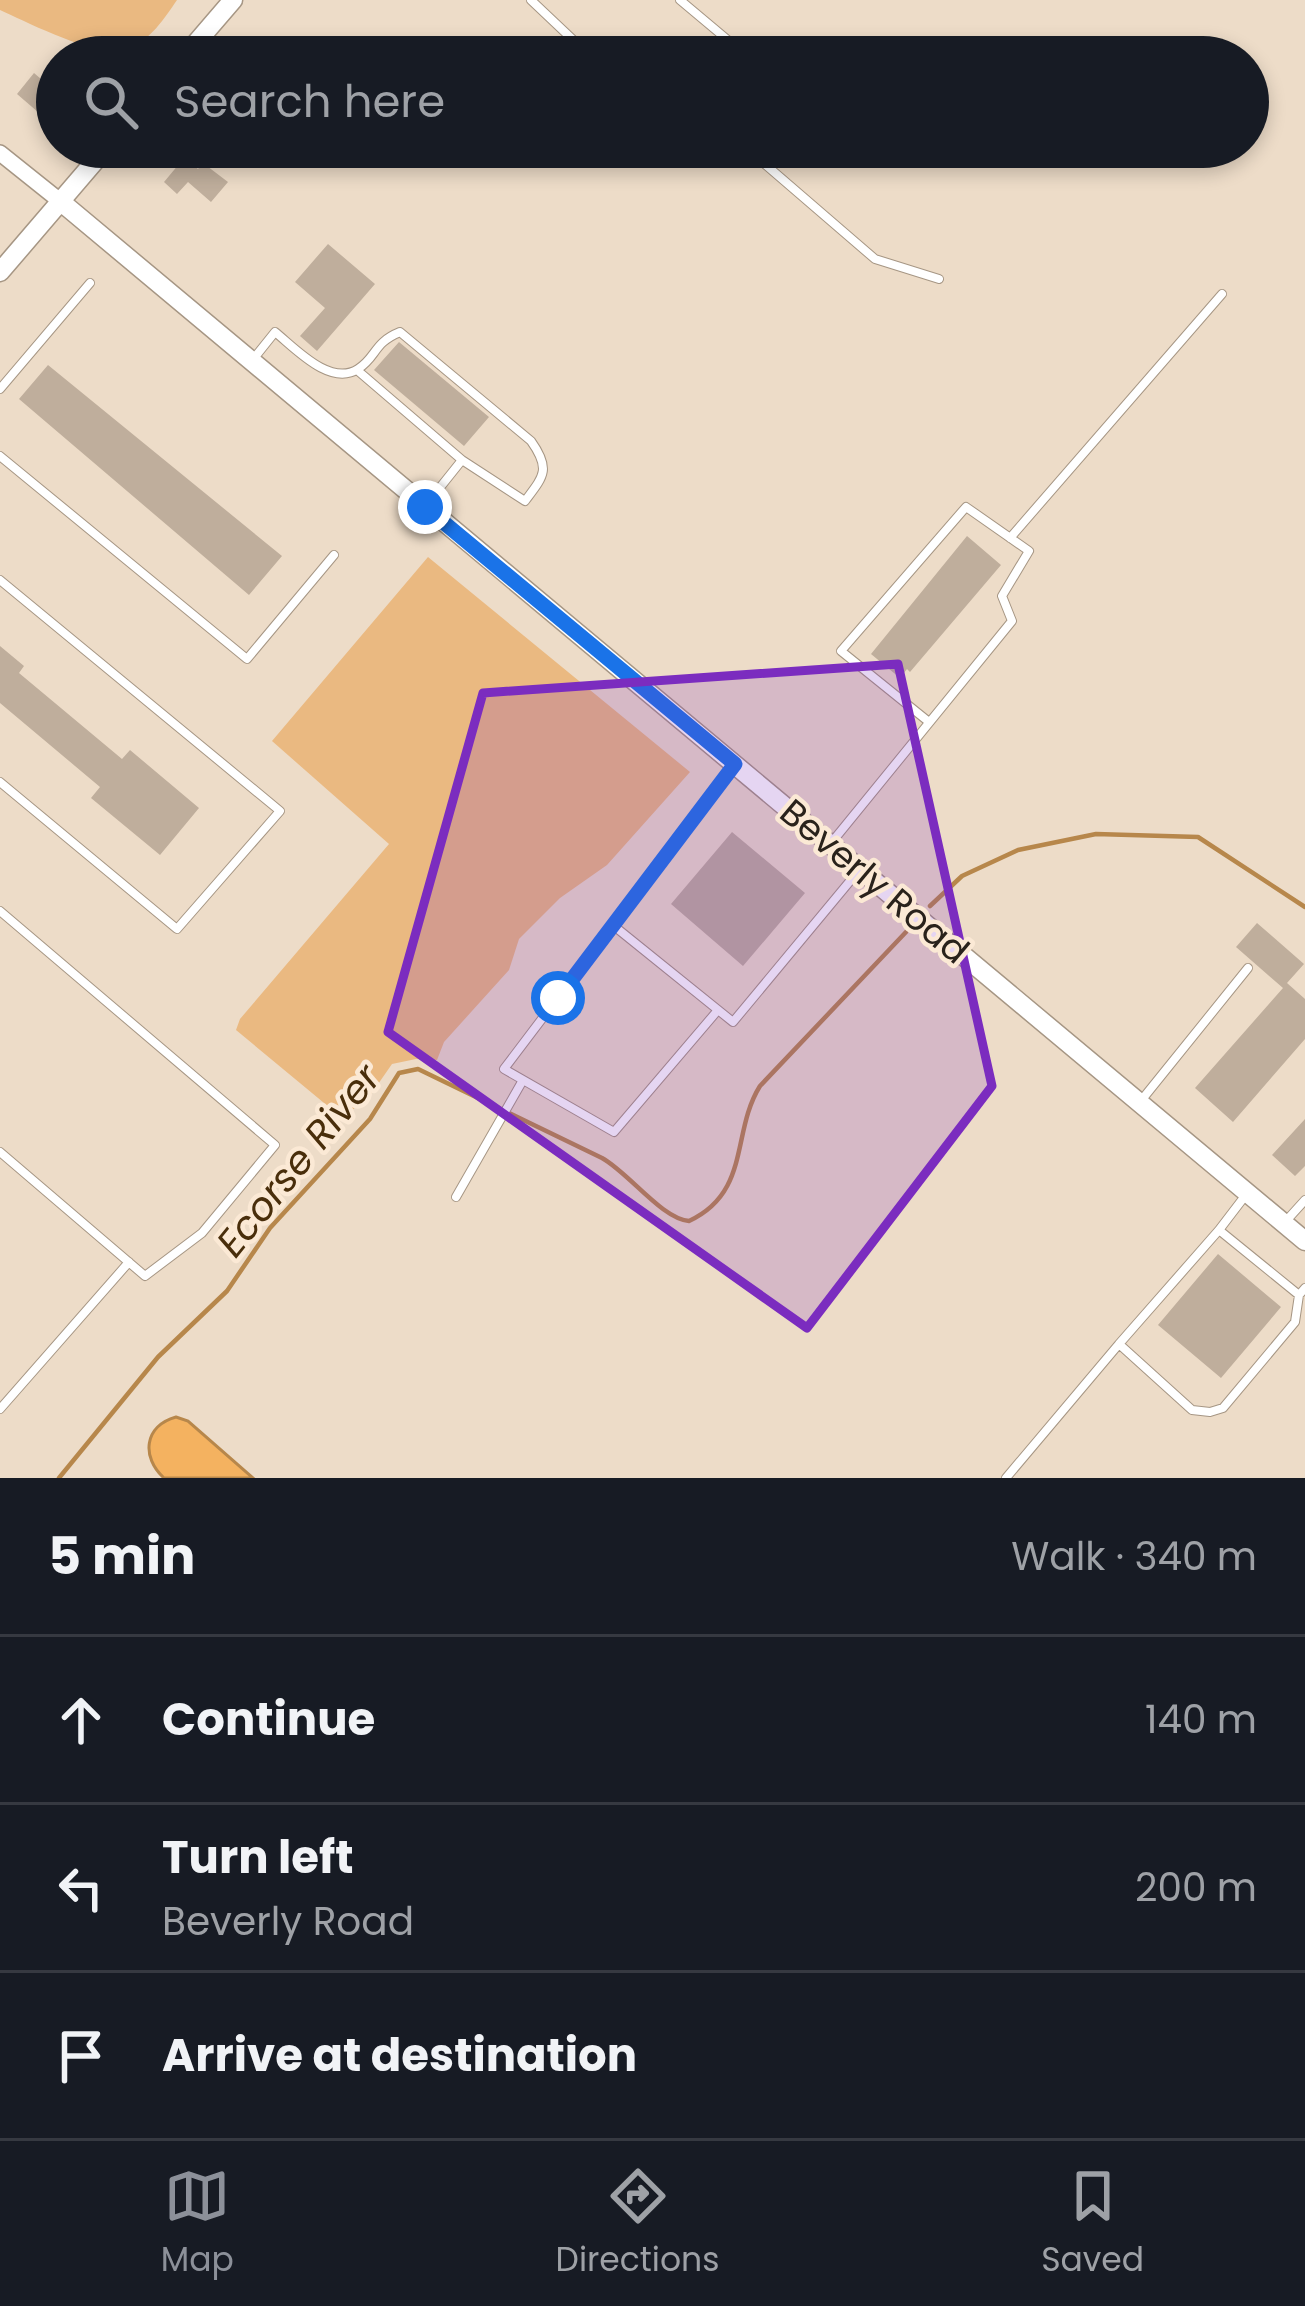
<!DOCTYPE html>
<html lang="en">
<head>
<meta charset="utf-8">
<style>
	body { margin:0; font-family:Poppins,sans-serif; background:#242831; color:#f1f3f6 }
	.stop { position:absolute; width:36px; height:36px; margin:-27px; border:9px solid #1a73e8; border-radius:50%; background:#fff }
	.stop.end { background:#1a73e8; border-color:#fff; box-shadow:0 3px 12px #0008 }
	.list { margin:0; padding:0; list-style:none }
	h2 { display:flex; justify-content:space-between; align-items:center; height:156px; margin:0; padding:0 48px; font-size:51px }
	h2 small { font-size:39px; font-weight:400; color:#9ea1a6 }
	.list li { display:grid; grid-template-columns:78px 1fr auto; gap:36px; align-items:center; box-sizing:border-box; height:168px; padding:0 48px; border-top:3px solid #363941 }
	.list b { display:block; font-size:45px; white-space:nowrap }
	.list p { margin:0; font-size:39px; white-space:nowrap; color:#9ea1a6 }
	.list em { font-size:39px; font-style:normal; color:#9ea1a6 }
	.icon { flex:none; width:66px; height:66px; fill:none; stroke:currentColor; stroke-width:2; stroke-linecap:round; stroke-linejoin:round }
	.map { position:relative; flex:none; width:1305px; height:1478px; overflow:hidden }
	.search { position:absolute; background:#171b24; box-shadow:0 6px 18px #0003; left:36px; right:36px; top:36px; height:132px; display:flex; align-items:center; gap:30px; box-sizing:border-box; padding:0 42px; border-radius:66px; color:#9ea1a6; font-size:45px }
	.sheet { height:660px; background:#171b24 }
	nav { display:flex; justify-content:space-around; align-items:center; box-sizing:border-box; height:168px; border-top:3px solid #363941; background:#171b24; font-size:33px; color:#9ea1a6 }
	nav a { display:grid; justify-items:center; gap:6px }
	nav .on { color:#8c9099 }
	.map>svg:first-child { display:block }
	.green { fill:#eab981 }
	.water { fill:#f4b260; stroke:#b7874b; stroke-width:3 }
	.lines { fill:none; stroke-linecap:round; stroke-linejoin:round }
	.stream { stroke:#b7874b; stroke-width:4.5 }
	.building { fill:#bfae9c }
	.service-casing { stroke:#a69684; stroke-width:10 }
	.minor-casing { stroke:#a69684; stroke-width:18 }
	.tertiary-casing { stroke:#a69684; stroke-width:21 }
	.service { stroke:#fff; stroke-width:8 }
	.minor { stroke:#fff; stroke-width:15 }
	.tertiary { stroke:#fff; stroke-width:18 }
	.route { stroke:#1a73e8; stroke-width:15 }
	.marked { fill:#7b2cbf; fill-opacity:0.2; stroke:#7b2cbf; stroke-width:9; stroke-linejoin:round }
	.labels { text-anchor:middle; stroke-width:9; stroke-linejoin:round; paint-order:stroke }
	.street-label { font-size:36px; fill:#29221b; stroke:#fbe9d5 }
	.water-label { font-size:39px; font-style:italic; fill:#492e0b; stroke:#fbe9d5 }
</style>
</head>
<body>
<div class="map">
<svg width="1305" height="1478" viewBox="0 0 1305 1478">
	<rect width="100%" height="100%" fill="#eddcc8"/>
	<path class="green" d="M0,0h177c-13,19 -26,39 -48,49 -27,12 -102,-27 -129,-39z
		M428,557l262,215 -83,93 -47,33 -41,41 -10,31 -65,72 -7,18 -21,-1 -24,5 -25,36 -26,17 -105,-87 4,-11 149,-175 -117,-103z"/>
	<path class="water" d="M176,1417l12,4 65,57h-89c-23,-21 -20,-52 12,-61z"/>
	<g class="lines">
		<path class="stream" d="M930,906l32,-30 56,-26 78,-16 102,3 107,70
			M59,1478l99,-121 69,-66 43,-63 100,-109 29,-46 19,-4 184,89c27,15 60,61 87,63 62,-29 42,-89 71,-135l146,-154"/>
	</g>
	<path class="building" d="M34,73l14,12 9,-11v46l-7,-6 -4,5 -29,-25z
		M184,158l14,11 5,-6 25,19 -17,20 -23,-20 -11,12 -13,-12z
		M328,244l47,40 -58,67 -17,-15 25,-28 -30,-26z
		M399,342l90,75 -25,29 -90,-76z
		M48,365l234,191 -33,39 -230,-196z
		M967,536l34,29 -91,107 -3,-3 -7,9 -29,-24z
		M0,646l24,20 -5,7 103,86 8,-9 69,58 -39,47 -69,-57 9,-11 -100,-84z
		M732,832l73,61 -62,73 -72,-62z
		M1257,923l47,41 -17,19 18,16v40l-72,83 -38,-34 88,-100 -47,-41z
		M1305,1119v47l-10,10 -23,-21z
		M1218,1254l63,53 -60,71 -63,-53z"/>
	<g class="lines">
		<defs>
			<path id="service" d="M531,0l57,54 9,3
				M680,0l68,57
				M745,147l130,112 64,20
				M251,362l24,-30c20,16 55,55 83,37 19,-12 15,-26 42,-37l131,109c20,28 13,35 -6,60l-63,-41 -36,45
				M357,370l105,90
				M0,389l90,-106
				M0,456l247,203 87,-104
				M1010,538l212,-244
				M0,580l280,231 -103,118 -177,-147
				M832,842l180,-221 -10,-25 27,-45 -63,-44 -125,144 88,71
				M0,911l275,234 -73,88 -57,43 -145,-124
				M614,926l119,96 127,-153
				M718,1010l-104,122 -110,-63 230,-304
				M1140,1102l108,-134
				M1245,1196l-26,34 80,65 6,-7
				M456,1197l67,-117
				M1286,1221l19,-21
				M1219,1230l-100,114 73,66 18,2 13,-4 72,-86 4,-27
				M0,1409l129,-147
				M1006,1478l113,-134"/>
			<path id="minor" d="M0,153l60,48"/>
			<path id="tertiary" d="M184,57l49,-57
				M60,201l1245,1040
				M0,272l107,-125"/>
		</defs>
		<use href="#service" class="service-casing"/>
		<use href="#minor" class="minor-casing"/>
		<use href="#tertiary" class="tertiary-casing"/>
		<use href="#service" class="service"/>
		<use href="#minor" class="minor"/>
		<use href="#tertiary" class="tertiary"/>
	</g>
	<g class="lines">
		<path class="route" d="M425,507l310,257 -177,234"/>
	</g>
	<path class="marked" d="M898,664l94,422 -185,242 -419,-296 95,-339z"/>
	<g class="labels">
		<g class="street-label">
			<text transform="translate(875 881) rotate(40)" y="13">Beverly Road</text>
		</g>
		<g class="water-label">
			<text transform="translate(298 1160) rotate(-51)" y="14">Ecorse River</text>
		</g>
	</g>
</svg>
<div class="stop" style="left:558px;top:998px"></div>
<div class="stop end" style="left:425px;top:507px"></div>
<div class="search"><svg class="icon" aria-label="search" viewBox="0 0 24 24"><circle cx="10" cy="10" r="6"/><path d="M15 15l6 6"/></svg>Search here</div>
</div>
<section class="sheet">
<h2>5 min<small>Walk · 340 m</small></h2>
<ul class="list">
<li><svg class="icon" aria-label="ahead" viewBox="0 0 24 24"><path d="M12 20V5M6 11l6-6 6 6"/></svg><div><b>Continue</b></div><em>140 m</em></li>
<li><svg class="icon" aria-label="left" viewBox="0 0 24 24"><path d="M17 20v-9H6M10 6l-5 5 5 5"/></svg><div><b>Turn left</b><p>Beverly Road</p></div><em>200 m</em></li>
<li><svg class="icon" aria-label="arrive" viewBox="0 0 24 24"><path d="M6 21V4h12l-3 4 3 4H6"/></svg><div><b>Arrive at destination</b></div></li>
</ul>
</section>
<nav>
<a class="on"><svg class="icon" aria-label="map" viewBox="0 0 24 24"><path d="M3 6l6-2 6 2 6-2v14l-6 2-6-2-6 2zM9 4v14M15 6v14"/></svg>Map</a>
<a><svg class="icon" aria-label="directions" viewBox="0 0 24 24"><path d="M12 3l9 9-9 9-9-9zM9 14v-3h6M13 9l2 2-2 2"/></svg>Directions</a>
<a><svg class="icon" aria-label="saved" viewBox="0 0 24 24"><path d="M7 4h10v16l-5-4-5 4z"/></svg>Saved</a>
</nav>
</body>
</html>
